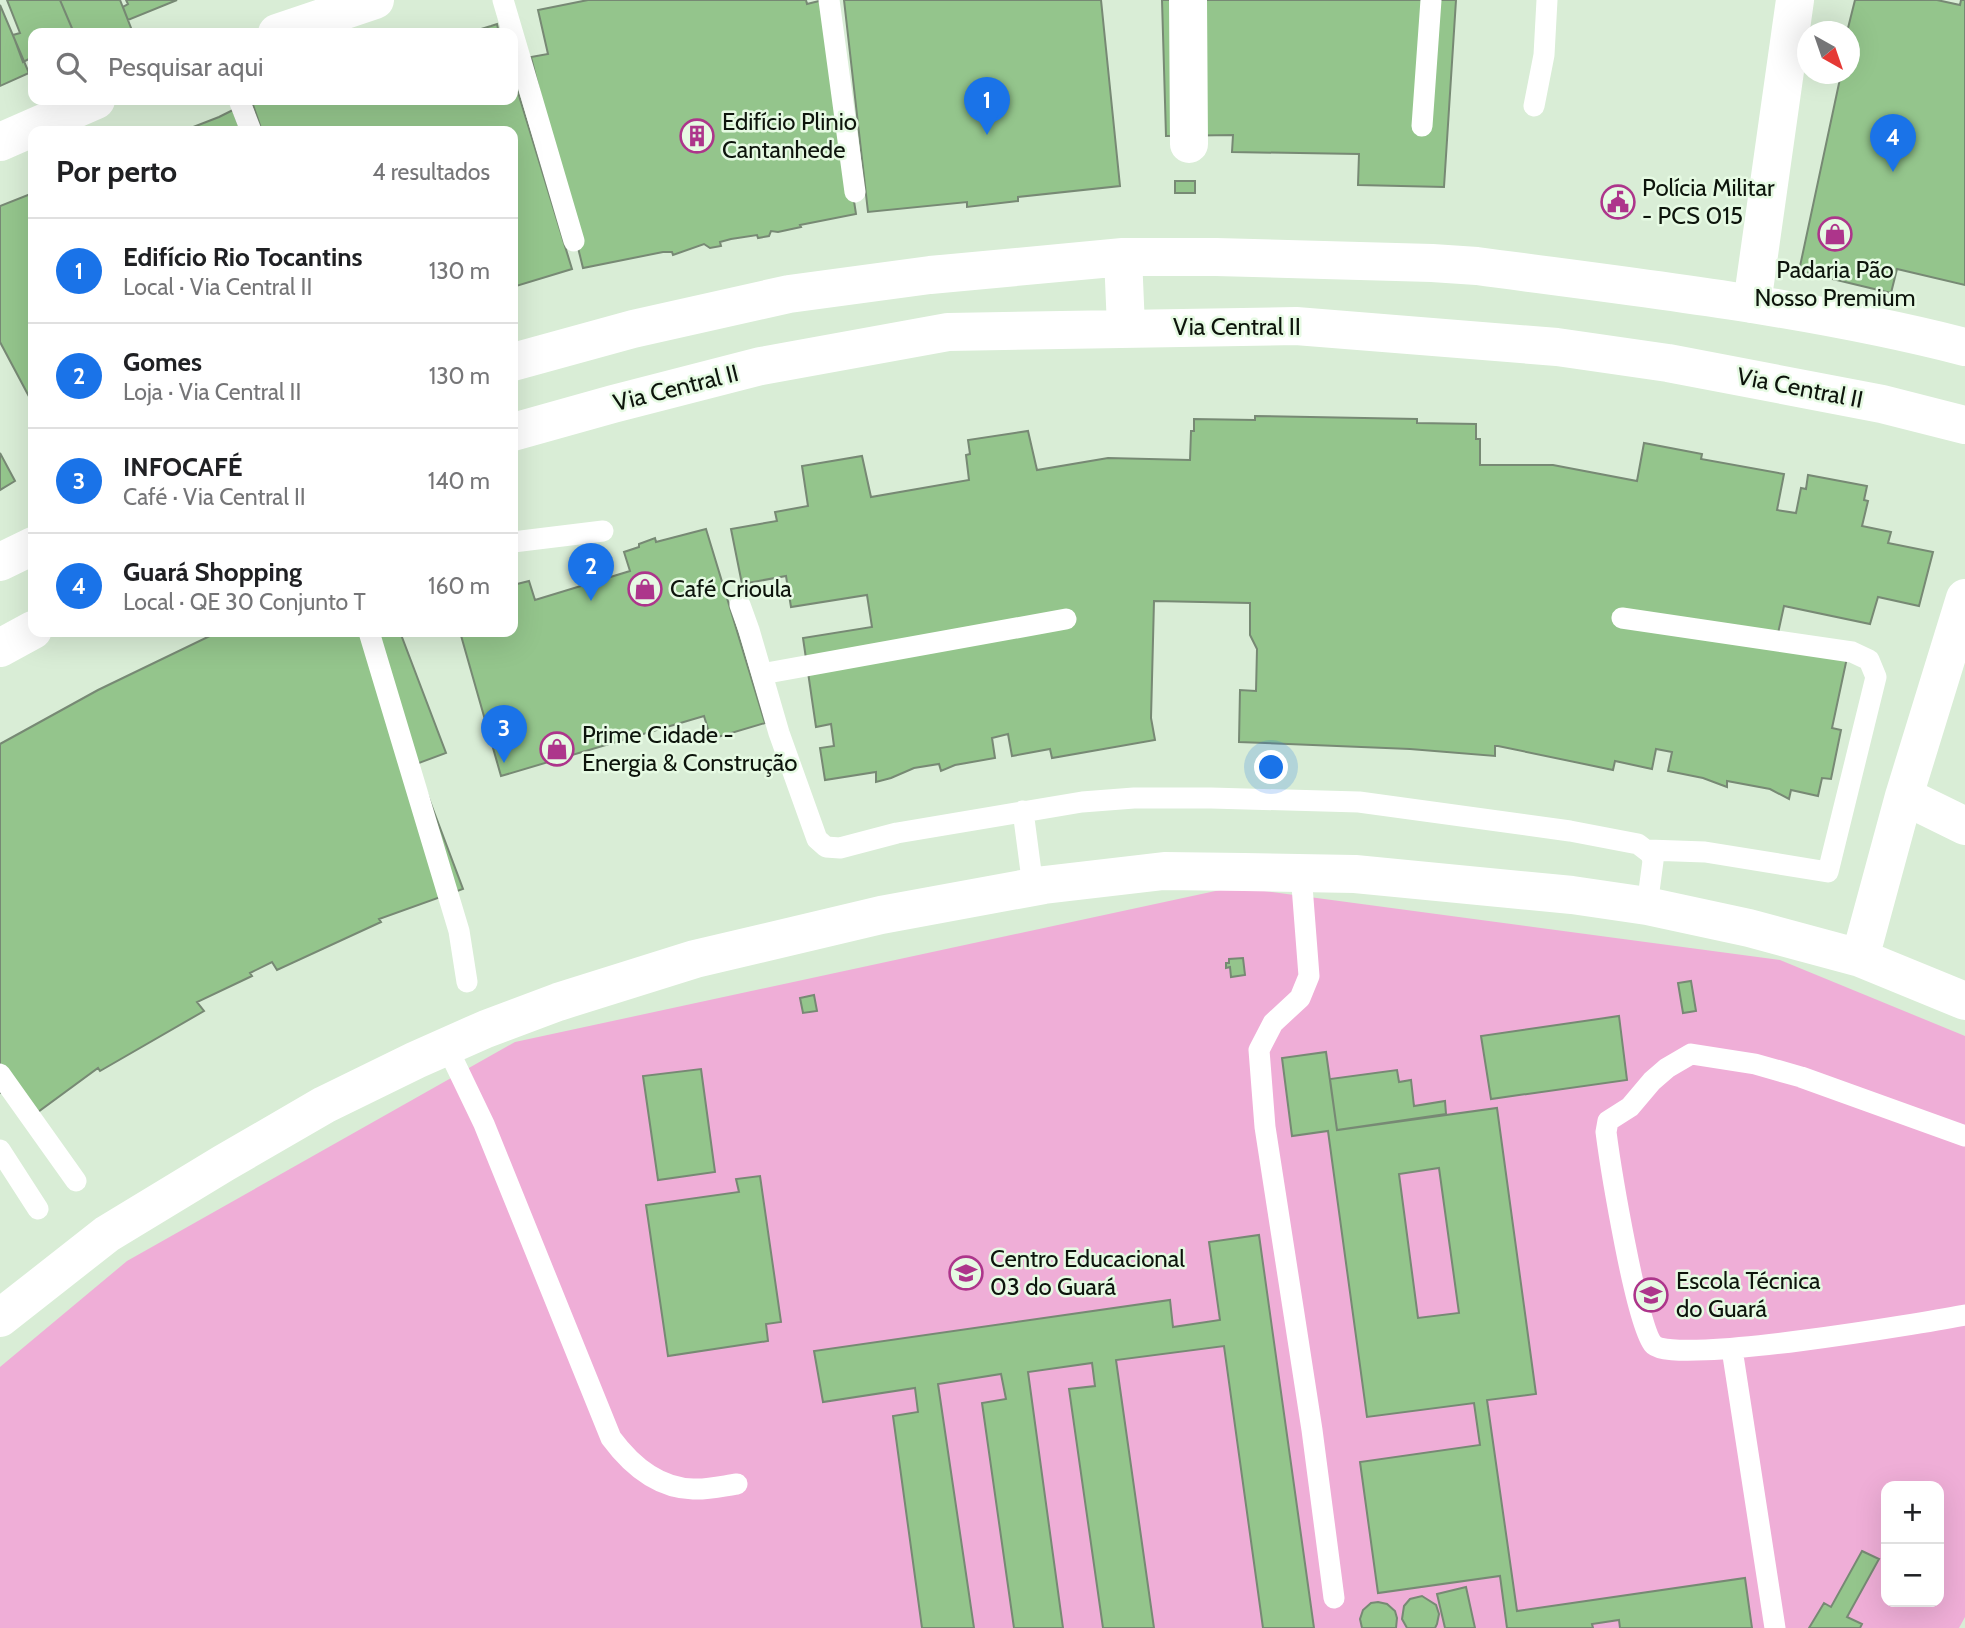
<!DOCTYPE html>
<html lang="pt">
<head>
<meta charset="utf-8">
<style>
	body { margin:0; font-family:Cabin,sans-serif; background:#f2f2f2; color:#202124 }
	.controls { position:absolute; right:21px; bottom:21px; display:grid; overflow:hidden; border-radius:14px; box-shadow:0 7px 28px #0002 }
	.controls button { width:63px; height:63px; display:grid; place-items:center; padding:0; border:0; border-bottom:2px solid #e0e0e0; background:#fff; color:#202124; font:35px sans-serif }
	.compass { position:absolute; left:1797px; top:21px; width:63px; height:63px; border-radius:50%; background:#fff; box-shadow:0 7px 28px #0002; rotate:140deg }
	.you { position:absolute; left:1272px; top:768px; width:24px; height:24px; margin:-18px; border:5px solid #fff; border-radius:50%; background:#1a73e8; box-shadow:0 0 0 10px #1a73e833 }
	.badge { display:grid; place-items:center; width:46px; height:46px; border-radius:50%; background:#1a73e8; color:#fff; font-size:23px; font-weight:700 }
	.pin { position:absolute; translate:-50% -58px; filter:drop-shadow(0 2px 4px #0008) }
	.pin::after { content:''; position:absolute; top:37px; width:24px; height:21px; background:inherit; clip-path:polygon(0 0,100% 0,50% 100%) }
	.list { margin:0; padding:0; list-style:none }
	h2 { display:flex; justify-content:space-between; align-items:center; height:91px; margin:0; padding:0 28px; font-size:30px }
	h2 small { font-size:23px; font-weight:400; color:#757577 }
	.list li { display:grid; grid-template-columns:46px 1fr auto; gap:21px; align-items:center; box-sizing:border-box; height:105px; padding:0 28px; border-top:2px solid #e0e0e0 }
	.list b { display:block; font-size:26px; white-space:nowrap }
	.list p { margin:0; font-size:23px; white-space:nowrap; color:#757577 }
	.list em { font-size:23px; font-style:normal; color:#757577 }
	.icon { flex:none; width:38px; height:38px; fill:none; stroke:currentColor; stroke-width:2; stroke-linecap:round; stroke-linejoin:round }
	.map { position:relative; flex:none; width:1965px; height:1628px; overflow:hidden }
	.search { position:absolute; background:#fff; box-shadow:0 7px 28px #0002; left:28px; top:28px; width:490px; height:77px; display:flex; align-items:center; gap:18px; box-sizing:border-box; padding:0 24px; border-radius:14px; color:#757577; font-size:26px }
	.panel { position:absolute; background:#fff; box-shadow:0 7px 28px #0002; left:28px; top:126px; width:490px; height:511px; border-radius:14px }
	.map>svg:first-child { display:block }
	.green { fill:#efaed7; fill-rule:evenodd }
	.building { fill:#94c58c; stroke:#778974; stroke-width:2; fill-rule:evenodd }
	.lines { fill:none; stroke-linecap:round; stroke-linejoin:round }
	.service { stroke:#fff; stroke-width:21 }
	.minor { stroke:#fff; stroke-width:38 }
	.tertiary { stroke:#fff; stroke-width:38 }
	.labels { text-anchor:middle; stroke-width:5; stroke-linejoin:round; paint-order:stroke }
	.poi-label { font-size:24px; fill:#0d140c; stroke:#e6fae3; text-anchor:start }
	.street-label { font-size:24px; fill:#0d140c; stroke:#e6fae3 }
</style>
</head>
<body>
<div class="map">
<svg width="1965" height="1628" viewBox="0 0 1965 1628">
	<rect width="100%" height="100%" fill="#d9edd6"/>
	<path class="green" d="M1234,887l546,73 185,76v581l-6,11h-1959v-261l127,-106 388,-219zM1886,1486h53v116h-53z"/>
	<path class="building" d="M7,0h53l14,33h-41v24l-10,5 -10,-27 7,-2z
		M60,0h60l13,33h-59z
		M126,0h51l-49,20 -5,-13 5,-3z
		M588,0h218l1,4 16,-4 33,214 -56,11 1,2 -23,5 -7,-1 -2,5 -11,2 -1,-3 -26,4 -11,3 1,4 -11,2 -6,-4 -31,11 -1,-3h-9l-80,16 -52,-211 17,-3 -10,-44z
		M844,0h257l19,186 -102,11v4l-51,6v-5l-99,10z
		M1162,0h294l-12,187 -86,-2 1,-31 -127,-2 1,-17 -67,1z
		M1855,0h82l23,5 1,-5h4v285l-68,-16 -6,24 -92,-22 42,-197h-3h12v-42h-3z
		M0,5l29,68 -29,13z
		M497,24l2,9h-31l23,-7z
		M513,76l59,193 -59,18v-156h-251l-10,-29 7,-2h254z
		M233,110l8,21h-58l36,-14z
		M1175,181h20v12h-20z
		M33,193v211l-33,-62v-136z
		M1255,416l162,3v4l59,1v15h4v26h73l84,16 7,-38 58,11 -1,5 83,15 -7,36 19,3 5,-25 5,1 2,-14 59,11 -3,14 4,1 -6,25 29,6 -3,11 45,9 -14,54 -41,-9 -8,27 -86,-18 -7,32 71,15 -16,75 9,2 -10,49 -9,-1 -4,18 -27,-6 -2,9 -19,-10 -43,-8v6l-24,-9 -35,-7 4,-19 -16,-3 -4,20 -37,-8 -2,9 -115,-24h-3v10l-85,-7 -171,-7 1,-52 16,1 1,-42 -7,-14v-32l-96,-2 -3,117 4,22 -103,18 -2,-9 -38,7 -4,-22 -16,4 3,20 -40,7 -14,6 -2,-7 -25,4 -23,10 -15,4v-10l-51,8 -5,-32 14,-2 -3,-22 -15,3 -13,-89 69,-11 -5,-32 -76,12 -5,-31 -44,8 -11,-55 46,-8 -2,-9 33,-6 -6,-40 60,-10 9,41 98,-17 -3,-25 4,-1 -2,-14 60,-9 9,39 71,-12 82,2 1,-29h3v-12l61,1z
		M0,453l15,28 -15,9z
		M706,529l59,194 -54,16 -7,-23 -203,60 -41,-144h53v-27l3,-1 -3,-19 16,-4 6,19 95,-29 -6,-19 15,-5v-3l16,-6 1,4z
		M218,632h182l46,121 -30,11 47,125 -84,30 2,3 -104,48 -5,-8 -22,11 2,3 -55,26 7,9 -104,60 -2,-3 -71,52 -22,-31 -5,4v-349l98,-54z
		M1243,958l2,17 -14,2 -1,-10 -4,1v-5h3v-4z
		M1691,981l5,30 -13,2 -5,-30z
		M814,995l3,16 -14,2 -3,-15z
		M1619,1016l8,64 -136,19 -10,-63z
		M1326,1052l11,78 160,-22 39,286 -49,6 30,211 228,-33 7,50h-132l-1,-8 -27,4 1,4h-86l-7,-52 -122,17 -18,-131 120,-17 -6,-42 -107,14 -39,-286 -36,5 -10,-78zM1439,1168l20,145 -41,5 -19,-144z
		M701,1069l14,103 -57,8 -15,-104z
		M1397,1070l2,12 12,-2 3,26 31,-5 1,13 -109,16 -7,-51z
		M760,1176l21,146 -15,2 2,17 -100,15 -22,-151 93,-13 -3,-13z
		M1259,1235l55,393h-51l-39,-282 -108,14 38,268h-51l-34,-239 26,-3 -3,-23 -64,9 35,256h-49l-32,-225 24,-4 -5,-25 -63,10 36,244h-52l-29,-212 25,-4 -3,-24 -92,14 -9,-51 356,-51 3,27 47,-7 -11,-78z
		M1862,1551l17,8 -32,58 15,7 -2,4h-51l15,-25 7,4z
		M1466,1587l9,41h-30l-8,-34z
		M1422,1596l14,9 3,9 -2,10 -2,4h-28l-5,-9 2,-13 6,-7z
		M1378,1602l9,2 8,7 2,7 -1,10h-34l-2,-9 3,-9 8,-7z"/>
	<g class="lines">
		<path class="service" d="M503,0l71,241
			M829,0l26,192
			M239,100l12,31
			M1534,106l10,-51 3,-55
			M1422,126l9,-126
			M513,542l90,-11
			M740,605l9,25 30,103 38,106 9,8 14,1 57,-15 185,-31 52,-4h77l148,4 211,29 68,13 13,10 2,7 -6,45
			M1622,618l230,34 17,8 7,17 -48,195 -123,-20 -57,-2
			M369,632l90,299 8,51
			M762,674l304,-55
			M1023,811l10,76
			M1301,873l8,103 -9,22 -27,25 -14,27 6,77 47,303 22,168
			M447,1047l37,77 127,314c20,27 46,50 82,51 14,1 30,-3 44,-5
			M0,1074l76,107
			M1965,1136l-164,-59 -46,-13 -64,-10 -24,14 -15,13 -22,26 -22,14 -2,11c4,31 31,199 48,213 22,20 269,-22 311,-30
			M0,1150l38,59
			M1732,1349l43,279"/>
		<path class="minor" d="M1188,0l1,144
			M277,33l98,-33
			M0,142l96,-42
			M1752,304l43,-304
			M1904,796l61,30
			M1860,958l44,-162 61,-198
			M0,1318l107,-84 117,-71 100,-58 92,-45 70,-31 72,-27 137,-43 186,-44 163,-30 120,-14 80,1 111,2 217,21 75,11 102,22 111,30 105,43"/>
		<path class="tertiary" d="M1123,257l3,70
			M513,362l120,-33 156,-35 141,-19 193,-18h93l216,6 45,3c163,22 328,40 488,81
			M513,432l100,-28 148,-38 187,-34 348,-6 261,21 111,16 214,41 83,21
			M0,562l33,-16
			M0,648l33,-18"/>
	</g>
	<defs>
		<symbol id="building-ring" viewBox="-11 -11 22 22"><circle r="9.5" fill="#e6fae3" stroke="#ad358b" stroke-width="1.5"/><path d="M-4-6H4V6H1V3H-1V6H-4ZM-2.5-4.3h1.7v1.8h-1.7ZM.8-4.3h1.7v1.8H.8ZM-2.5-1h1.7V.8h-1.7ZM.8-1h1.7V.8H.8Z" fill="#ad358b"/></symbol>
		<symbol id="civic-ring" viewBox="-11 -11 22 22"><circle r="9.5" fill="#e6fae3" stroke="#ad358b" stroke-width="1.5"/><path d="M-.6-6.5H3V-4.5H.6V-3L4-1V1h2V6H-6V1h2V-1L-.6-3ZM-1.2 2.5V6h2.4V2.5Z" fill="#ad358b"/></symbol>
		<symbol id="shop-ring" viewBox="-11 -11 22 22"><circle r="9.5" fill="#e6fae3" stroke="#ad358b" stroke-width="1.5"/><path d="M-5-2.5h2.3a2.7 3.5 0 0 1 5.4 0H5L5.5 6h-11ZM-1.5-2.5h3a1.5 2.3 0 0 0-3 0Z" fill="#ad358b"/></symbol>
		<symbol id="school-ring" viewBox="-11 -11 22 22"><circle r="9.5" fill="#e6fae3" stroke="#ad358b" stroke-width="1.5"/><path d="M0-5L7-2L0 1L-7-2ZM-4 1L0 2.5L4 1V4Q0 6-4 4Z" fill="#ad358b"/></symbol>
		<symbol id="university-ring" viewBox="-11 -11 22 22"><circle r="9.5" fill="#e6fae3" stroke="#ad358b" stroke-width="1.5"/><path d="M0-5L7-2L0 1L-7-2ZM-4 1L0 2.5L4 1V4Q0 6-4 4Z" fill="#ad358b"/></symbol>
	</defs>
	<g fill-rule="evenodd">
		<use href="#building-ring" x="678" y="117" width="38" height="38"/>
		<use href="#civic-ring" x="1599" y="183" width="38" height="38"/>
		<use href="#shop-ring" x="1816" y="215" width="38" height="38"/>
		<use href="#shop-ring" x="626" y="570" width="38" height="38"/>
		<use href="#shop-ring" x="538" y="730" width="38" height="38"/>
		<use href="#school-ring" x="947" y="1254" width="38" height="38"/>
		<use href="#university-ring" x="1632" y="1276" width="38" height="38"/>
	</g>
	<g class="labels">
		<g class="poi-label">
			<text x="722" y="130">Edifício Plinio<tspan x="722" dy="28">Cantanhede</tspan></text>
			<text x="1642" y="196">Polícia Militar<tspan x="1642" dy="28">- PCS 015</tspan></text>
			<text x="1835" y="278" text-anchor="middle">Padaria Pão<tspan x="1835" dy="28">Nosso Premium</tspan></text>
			<text x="670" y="597">Café Crioula</text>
			<text x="582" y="743">Prime Cidade -<tspan x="582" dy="28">Energia &amp; Construção</tspan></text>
			<text x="990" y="1267">Centro Educacional<tspan x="990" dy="28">03 do Guará</tspan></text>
			<text x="1676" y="1289">Escola Técnica<tspan x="1676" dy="28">do Guará</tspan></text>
		</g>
		<g class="street-label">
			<text x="1237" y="335">Via Central II</text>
			<text transform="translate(676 388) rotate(-14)" y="8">Via Central II</text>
			<text transform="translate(1800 388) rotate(11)" y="8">Via Central II</text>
		</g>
	</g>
</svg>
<div class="controls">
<button>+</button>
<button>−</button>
</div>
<svg class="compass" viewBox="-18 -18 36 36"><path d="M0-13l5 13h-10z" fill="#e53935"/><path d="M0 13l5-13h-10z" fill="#757577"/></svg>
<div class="you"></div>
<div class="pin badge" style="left:987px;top:135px">1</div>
<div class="pin badge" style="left:591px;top:601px">2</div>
<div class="pin badge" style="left:504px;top:763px">3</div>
<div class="pin badge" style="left:1893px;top:172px">4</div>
<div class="search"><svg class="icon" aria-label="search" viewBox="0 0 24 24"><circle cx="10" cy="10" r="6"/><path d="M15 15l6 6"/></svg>Pesquisar aqui</div>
<section class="panel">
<h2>Por perto<small>4 resultados</small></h2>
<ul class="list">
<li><span class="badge">1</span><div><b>Edifício Rio Tocantins</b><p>Local · Via Central II</p></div><em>130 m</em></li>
<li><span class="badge">2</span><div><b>Gomes</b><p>Loja · Via Central II</p></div><em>130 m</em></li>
<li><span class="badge">3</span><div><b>INFOCAFÉ</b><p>Café · Via Central II</p></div><em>140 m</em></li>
<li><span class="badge">4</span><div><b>Guará Shopping</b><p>Local · QE 30 Conjunto T</p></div><em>160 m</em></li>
</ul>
</section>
</div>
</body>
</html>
